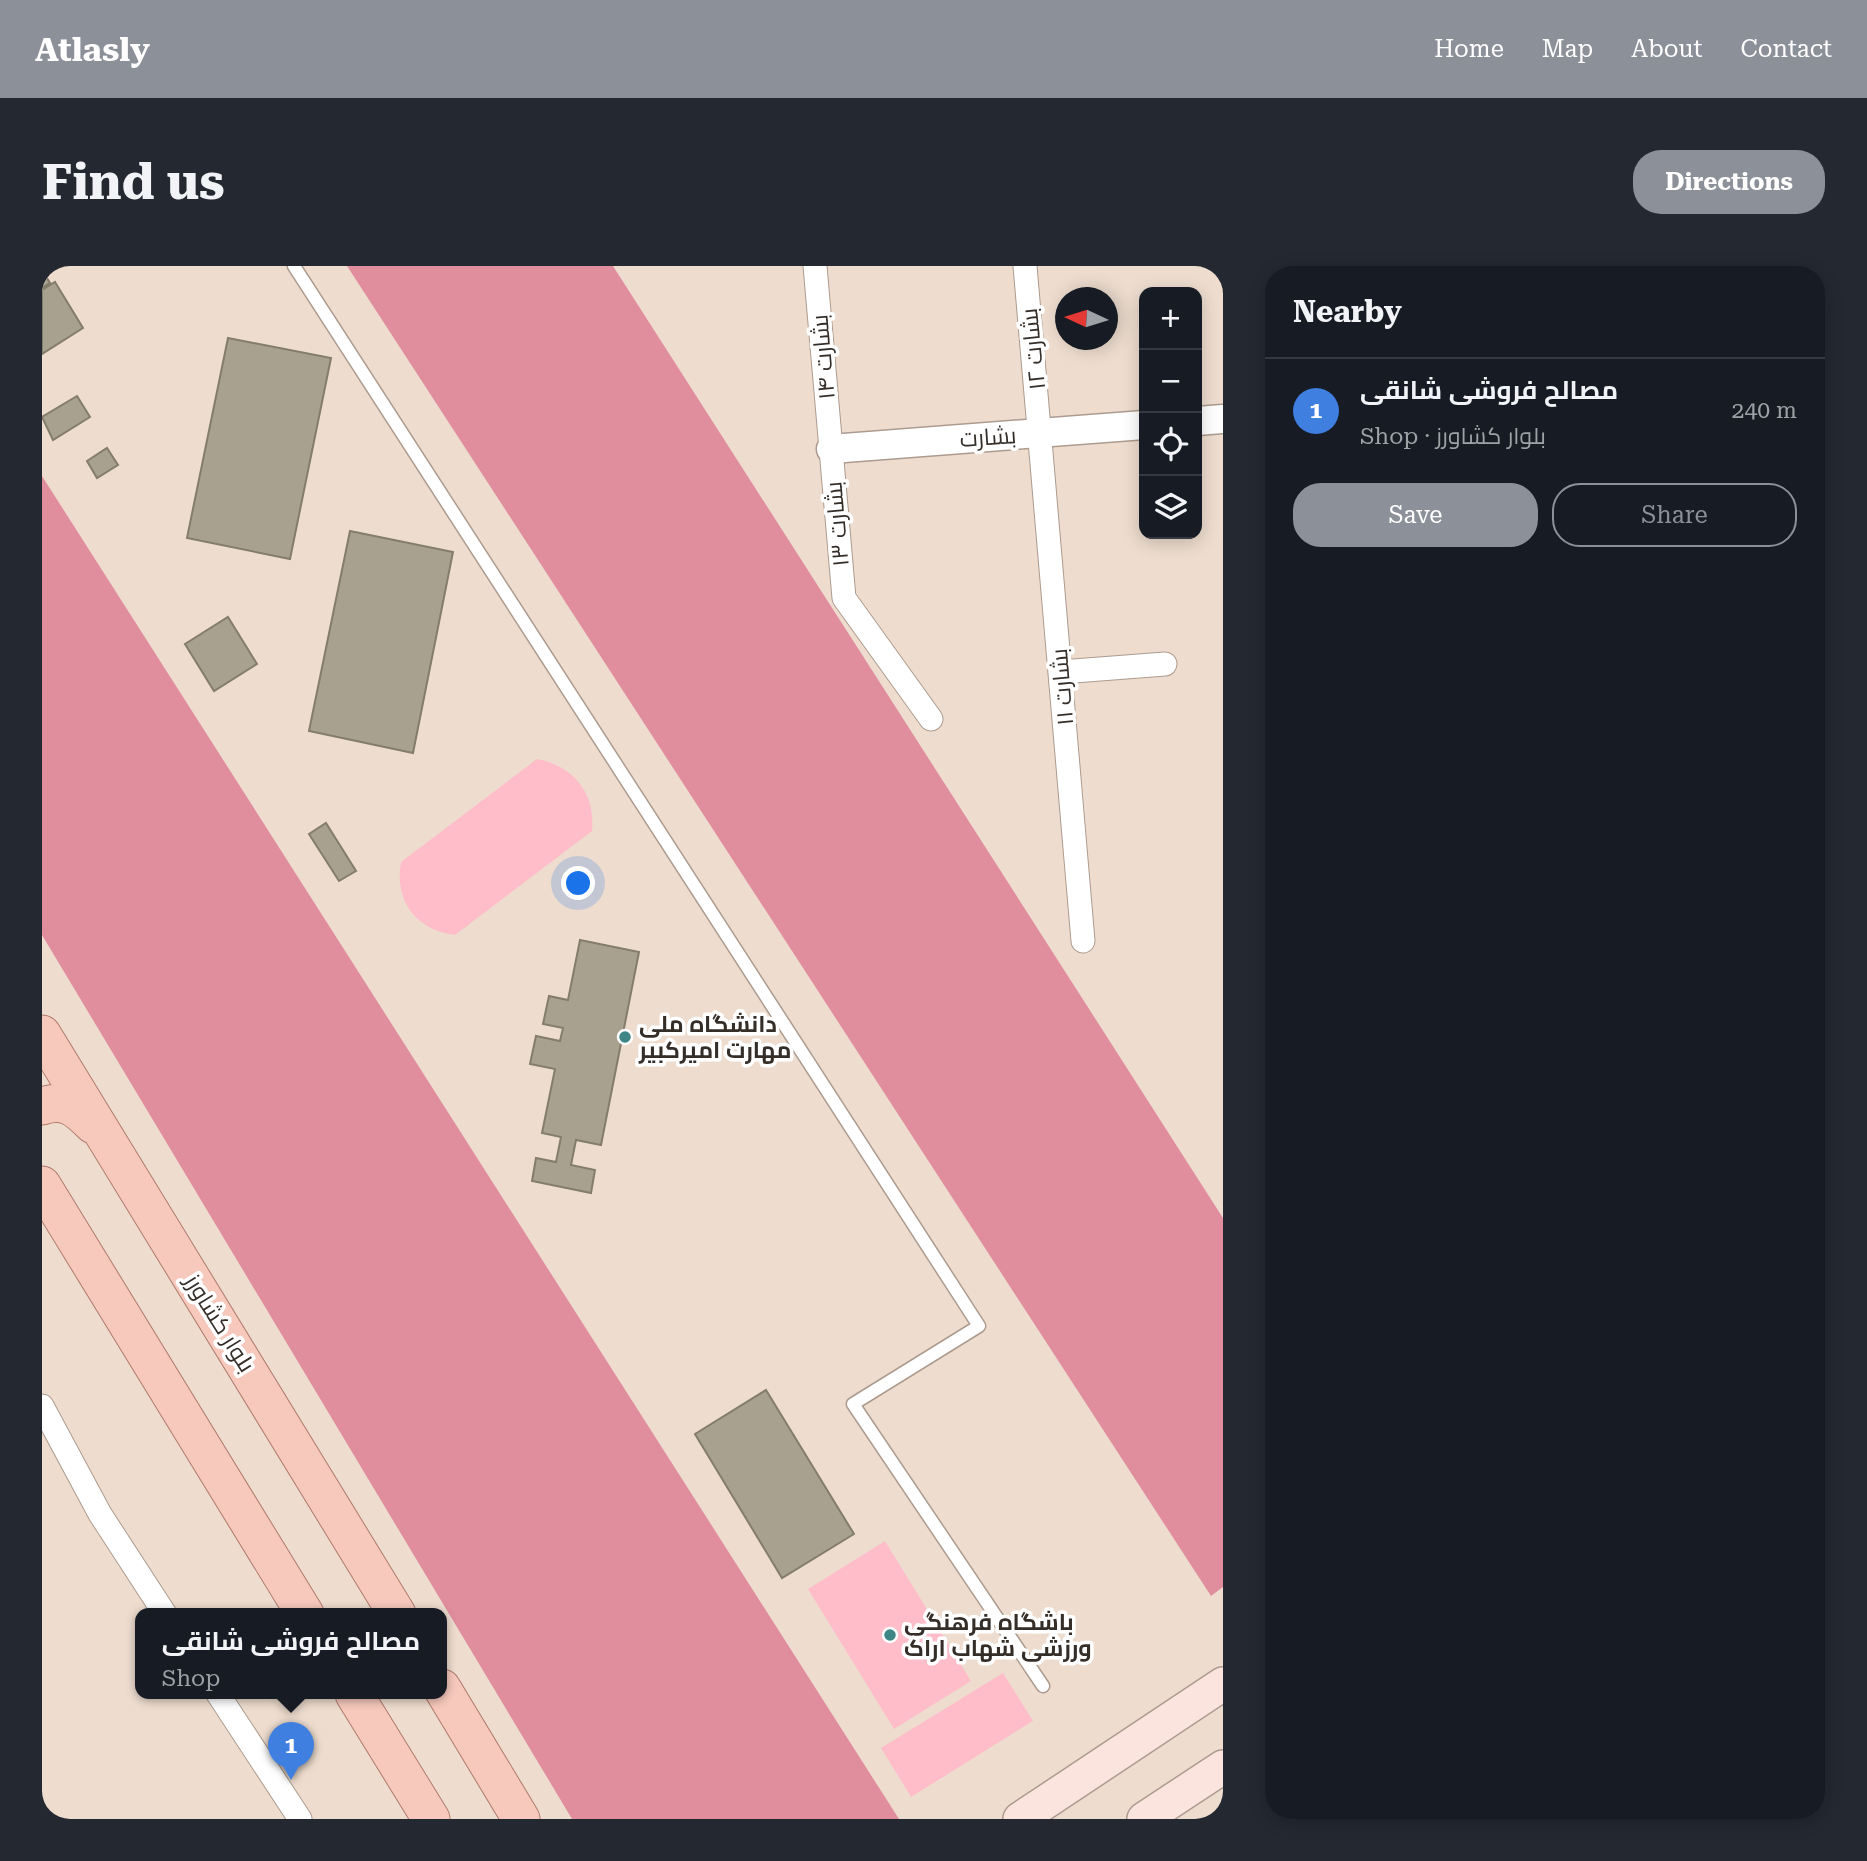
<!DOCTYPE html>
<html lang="en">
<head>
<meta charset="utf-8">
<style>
	body { margin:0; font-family:"Roboto Serif",Cairo,serif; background:#242831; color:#f1f3f6 }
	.controls { position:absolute; right:21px; top:21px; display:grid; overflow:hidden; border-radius:14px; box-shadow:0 4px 18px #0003 }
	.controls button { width:63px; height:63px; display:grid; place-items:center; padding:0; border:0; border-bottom:2px solid #363941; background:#171b24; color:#f1f3f6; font:35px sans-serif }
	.compass { position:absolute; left:1013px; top:21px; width:63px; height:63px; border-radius:50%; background:#171b24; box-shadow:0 4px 18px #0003; rotate:274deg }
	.you { position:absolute; left:537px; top:618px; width:24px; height:24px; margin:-18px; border:5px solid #fff; border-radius:50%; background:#1a73e8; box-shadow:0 0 0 10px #1a73e833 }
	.badge { display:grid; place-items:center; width:46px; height:46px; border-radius:50%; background:#8c9099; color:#fff; font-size:23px; font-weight:700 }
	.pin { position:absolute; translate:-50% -58px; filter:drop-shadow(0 2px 4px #0008) }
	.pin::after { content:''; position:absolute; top:37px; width:24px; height:21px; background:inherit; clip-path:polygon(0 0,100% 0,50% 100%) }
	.popup { position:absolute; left:93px; top:1342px; width:312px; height:91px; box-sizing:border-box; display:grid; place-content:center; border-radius:14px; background:#171b24; filter:drop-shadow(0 2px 5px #0005); font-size:23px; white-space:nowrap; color:#9ea1a6 }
	.popup b { font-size:26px; color:#f1f3f6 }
	.popup::after { content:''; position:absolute; left:50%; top:100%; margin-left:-14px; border:14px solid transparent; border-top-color:#171b24 }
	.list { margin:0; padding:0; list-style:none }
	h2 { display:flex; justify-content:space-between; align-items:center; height:91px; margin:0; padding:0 28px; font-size:30px }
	h2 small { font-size:23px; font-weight:400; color:#9ea1a6 }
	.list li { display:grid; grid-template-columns:46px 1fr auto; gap:21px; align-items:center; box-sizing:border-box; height:105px; padding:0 28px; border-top:2px solid #363941 }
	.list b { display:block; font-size:26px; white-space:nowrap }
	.list p { margin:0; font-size:23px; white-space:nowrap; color:#9ea1a6 }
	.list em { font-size:23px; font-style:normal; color:#9ea1a6 }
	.actions { display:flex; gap:14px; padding:21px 28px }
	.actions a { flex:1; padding:16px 0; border:2px solid #8c9099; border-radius:28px; text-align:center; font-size:24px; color:#8c9099 }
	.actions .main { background:#8c9099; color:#fff }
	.icon { flex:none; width:38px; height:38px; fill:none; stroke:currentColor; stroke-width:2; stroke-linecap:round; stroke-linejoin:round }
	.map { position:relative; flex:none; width:1181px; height:1553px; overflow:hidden; border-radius:28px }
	header { display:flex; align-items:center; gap:42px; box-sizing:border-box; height:98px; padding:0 35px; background:#8c9099; color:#fff }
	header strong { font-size:33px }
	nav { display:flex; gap:38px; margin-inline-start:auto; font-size:24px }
	.intro { display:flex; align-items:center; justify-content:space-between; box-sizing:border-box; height:168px; padding:0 42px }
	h1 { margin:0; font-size:49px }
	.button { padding:18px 32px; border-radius:28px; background:#8c9099; color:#fff; font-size:24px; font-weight:700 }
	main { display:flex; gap:42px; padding:0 42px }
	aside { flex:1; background:#171b24; border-radius:28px; box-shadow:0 4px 18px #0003 }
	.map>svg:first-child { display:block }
	.green { fill:#febdc8 }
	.forest { fill:#e08e9e }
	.building { fill:#a9a18f; stroke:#847d6b; stroke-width:2 }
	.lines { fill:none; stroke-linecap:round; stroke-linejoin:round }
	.service-casing { stroke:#ac9b8e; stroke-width:15 }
	.minor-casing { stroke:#ac9b8e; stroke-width:25 }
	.tertiary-casing { stroke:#ac9b8e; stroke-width:31 }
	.secondary-casing { stroke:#ac9b8e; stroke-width:36 }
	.primary-casing { stroke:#af7a6c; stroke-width:39 }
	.service { stroke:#fff; stroke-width:12 }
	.minor { stroke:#fff; stroke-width:23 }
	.tertiary { stroke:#fff; stroke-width:28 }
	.secondary { stroke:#fbe3de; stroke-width:33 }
	.primary { stroke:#f7c8bc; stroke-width:37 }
	.poi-dot { fill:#3e8686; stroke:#fff; stroke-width:2.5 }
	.labels { text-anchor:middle; stroke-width:7; stroke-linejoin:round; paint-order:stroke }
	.street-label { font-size:23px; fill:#342d28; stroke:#fff }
	.poi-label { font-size:23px; font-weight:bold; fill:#342d28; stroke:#fff; text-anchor:start }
</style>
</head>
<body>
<header>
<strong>Atlasly</strong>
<nav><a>Home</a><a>Map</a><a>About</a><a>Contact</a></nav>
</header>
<div class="intro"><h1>Find us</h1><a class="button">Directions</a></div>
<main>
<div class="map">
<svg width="1181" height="1553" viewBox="0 0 1181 1553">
	<rect width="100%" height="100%" fill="#eeddcf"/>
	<path class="green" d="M495,493c37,7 59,35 55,72l-137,104c-39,-5 -61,-34 -54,-73z
		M843,1275l86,140 -77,48 -86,-140z
		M961,1407l30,48 -122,76 -30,-49z"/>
	<path class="forest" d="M305,0h266l610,952v369l-12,9z
		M0,210l857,1343h-327l-530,-884z"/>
	<path class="building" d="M0,4l8,13 -8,5z
		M13,16l28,46 -41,26v-64z
		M186,72l103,20 -41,201 -103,-21z
		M35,130l13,21 -37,23 -11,-23z
		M65,182l11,17 -21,13 -10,-17z
		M308,265l103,21 -40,201 -104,-22z
		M186,351l29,47 -43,27 -29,-47z
		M284,557l30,48 -17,10 -30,-47z
		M538,674l59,12 -38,193 -25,-5 -5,25 24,5 -4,23 -59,-12 4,-23 20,4 5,-25 -19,-4 13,-64 -25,-5 6,-28 24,5 3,-13 -20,-4 6,-28 19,4z
		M724,1124l88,144 -72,44 -87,-144z"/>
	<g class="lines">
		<defs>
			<path id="service" d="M252,0l685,1060 -126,78 190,282"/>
			<path id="minor" d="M773,0l29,332 87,121
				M983,0l58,675
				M1019,406l104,-8
				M0,1140l58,108 65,100
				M176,1428l82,125"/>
			<path id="tertiary" d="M1155,155l26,-2
				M789,183l313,-24"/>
			<path id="secondary" d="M978,1553l203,-135
				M1102,1553l79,-52"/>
			<path id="primary" d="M0,768l355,580
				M0,840c23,-8 35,3 51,19
				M0,919l263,429
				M400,1422l79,131
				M312,1428l77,125"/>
		</defs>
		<use href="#service" class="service-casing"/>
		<use href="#minor" class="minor-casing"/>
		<use href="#tertiary" class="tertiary-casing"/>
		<use href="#secondary" class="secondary-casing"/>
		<use href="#primary" class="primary-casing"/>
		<use href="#service" class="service"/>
		<use href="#minor" class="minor"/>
		<use href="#tertiary" class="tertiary"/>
		<use href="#secondary" class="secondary"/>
		<use href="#primary" class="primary"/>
	</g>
	<g class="poi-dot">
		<circle cx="583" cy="771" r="7"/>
		<circle cx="848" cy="1369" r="7"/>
	</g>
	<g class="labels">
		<g class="street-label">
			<text transform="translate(991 83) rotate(-96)" y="8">بشارت ۱۲</text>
			<text transform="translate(781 91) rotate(-95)" y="8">بشارت ۱۴</text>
			<text transform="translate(946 171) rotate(-4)" y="8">بشارت</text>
			<text transform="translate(795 258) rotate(-95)" y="8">بشارت ۱۳</text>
			<text transform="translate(1020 421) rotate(-95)" y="8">بشارت ۱۱</text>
			<text transform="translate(178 1057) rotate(58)" y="8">بلوار کشاورز</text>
		</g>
		<g class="poi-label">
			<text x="597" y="766">دانشگاه ملی<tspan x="597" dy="26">مهارت امیرکبیر</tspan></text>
			<text x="862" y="1364">باشگاه فرهنگی<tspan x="862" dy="26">ورزشی شهاب اراک</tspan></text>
		</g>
	</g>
</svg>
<div class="controls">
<button>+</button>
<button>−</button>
<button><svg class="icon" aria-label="locate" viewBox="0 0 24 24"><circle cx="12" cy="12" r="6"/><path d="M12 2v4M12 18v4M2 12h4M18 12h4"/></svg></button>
<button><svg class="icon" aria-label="layers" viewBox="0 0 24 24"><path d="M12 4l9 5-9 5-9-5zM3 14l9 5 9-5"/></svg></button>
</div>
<svg class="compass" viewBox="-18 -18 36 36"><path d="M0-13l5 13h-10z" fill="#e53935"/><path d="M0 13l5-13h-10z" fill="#9ea1a6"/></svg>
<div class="you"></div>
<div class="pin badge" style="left:249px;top:1514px;background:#3f7fe0">1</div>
<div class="popup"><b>مصالح فروشی شانقی</b>Shop</div>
</div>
<aside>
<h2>Nearby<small></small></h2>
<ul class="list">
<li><span class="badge" style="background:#3f7fe0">1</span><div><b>مصالح فروشی شانقی</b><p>Shop · بلوار کشاورز</p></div><em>240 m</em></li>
</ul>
<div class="actions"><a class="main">Save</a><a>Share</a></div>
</aside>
</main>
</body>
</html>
